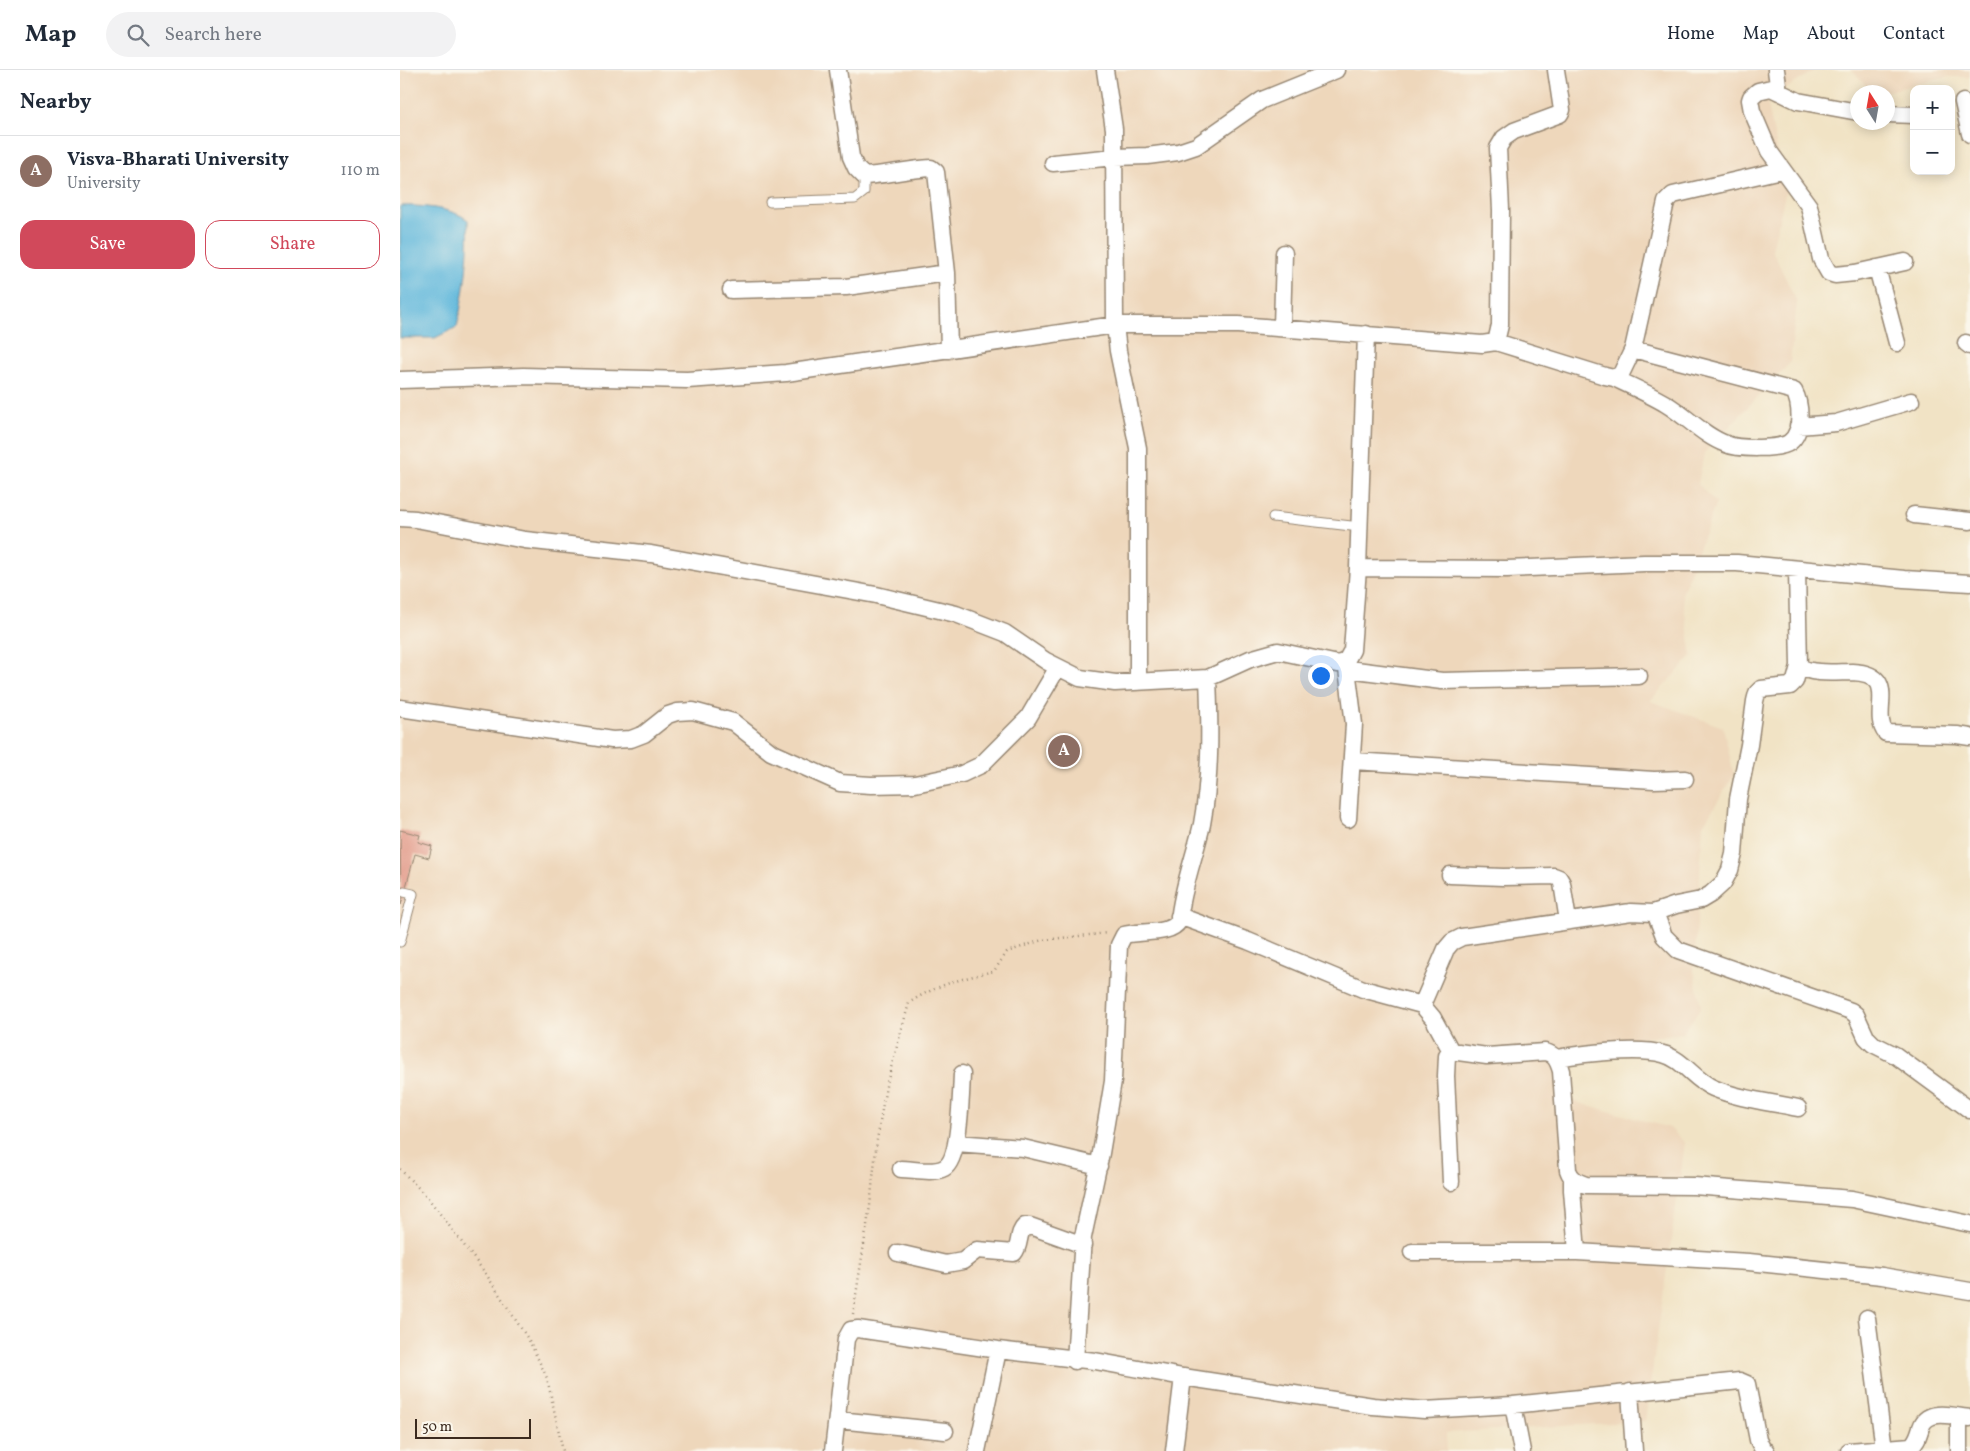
<!DOCTYPE html>
<html lang="en">
<head>
<meta charset="utf-8">
<style>
	body { margin:0; font-family:Vollkorn,serif; background:#f2f2f3; color:#1f2937 }
	.controls { position:absolute; right:15px; top:15px; display:grid; overflow:hidden; border-radius:10px; box-shadow:0 2px 12px #0003 }
	.controls button { width:45px; height:45px; display:grid; place-items:center; padding:0; border:0; border-bottom:1px solid #e0e1e3; background:#fff; color:#1f2937; font:25px sans-serif }
	.compass { position:absolute; left:1450px; top:15px; width:45px; height:45px; border-radius:50%; background:#fff; box-shadow:0 2px 12px #0003; rotate:349deg }
	.scale { position:absolute; left:15px; bottom:12px; width:116px; box-sizing:border-box; padding-left:5px; border:2px solid #3b2a1e; border-top:0; font-size:14px; line-height:18px; white-space:nowrap; color:#3b2a1e; -webkit-text-stroke:4px #fbf7ec; paint-order:stroke }
	.you { position:absolute; left:920px; top:605px; width:18px; height:18px; margin:-12px; border:4px solid #fff; border-radius:50%; background:#1a73e8; box-shadow:0 0 0 8px #1a73e833 }
	.badge { display:grid; place-items:center; width:32px; height:32px; border-radius:50%; background:#d1495b; color:#fff; font-size:16px; font-weight:700 }
	.pin { position:absolute; translate:-50% -50%; border:2px solid #fff; box-shadow:0 1px 5px #0006 }
	.list { margin:0; padding:0; list-style:none }
	h2 { display:flex; justify-content:space-between; align-items:center; height:65px; margin:0; padding:0 20px; font-size:21px }
	h2 small { font-size:16px; font-weight:400; color:#747a83 }
	.list li { display:grid; grid-template-columns:32px 1fr auto; gap:15px; align-items:center; box-sizing:border-box; height:70px; padding:0 20px; border-top:1px solid #e0e1e3 }
	.list b { display:block; font-size:19px; white-space:nowrap }
	.list p { margin:0; font-size:16px; white-space:nowrap; color:#747a83 }
	.list em { font-size:16px; font-style:normal; color:#747a83 }
	.actions { display:flex; gap:10px; padding:15px 20px }
	.actions a { flex:1; padding:11px 0; border:1px solid #d1495b; border-radius:15px; text-align:center; font-size:18px; color:#d1495b }
	.actions .main { background:#d1495b; color:#fff }
	.icon { flex:none; width:28px; height:28px; fill:none; stroke:currentColor; stroke-width:2; stroke-linecap:round; stroke-linejoin:round }
	.map { position:relative; flex:none; width:1570px; height:1381px; overflow:hidden }
	header { display:flex; align-items:center; gap:30px; box-sizing:border-box; height:70px; padding:0 25px; background:#fff; border-bottom:1px solid #e0e1e3 }
	header strong { font-size:24px }
	nav { display:flex; gap:28px; margin-inline-start:auto; font-size:18px }
	.search { width:350px; height:45px; background:#f2f2f3; display:flex; align-items:center; gap:12px; box-sizing:border-box; padding:0 18px; border-radius:28px; color:#747a83; font-size:19px }
	main { display:flex }
	aside { flex:1; background:#fff }
	.map>svg:first-child { display:block }
	.built { fill:#eed7bb }
	.water { fill:#5eb7db; stroke:#4c707c }
	.building { fill:#e29a89 }
	.lines { fill:none; stroke-linecap:round; stroke-linejoin:round }
	.service-casing { stroke:#968672; stroke-width:11 }
	.minor-casing { stroke:#968672; stroke-width:19 }
	.path { stroke:#968672; stroke-width:2.5; stroke-dasharray:1 4; stroke-linecap:butt }
	.service { stroke:#fff; stroke-width:9 }
	.minor { stroke:#fff; stroke-width:16 }
</style>
</head>
<body>
<header>
<strong>Map</strong>
<div class="search"><svg class="icon" aria-label="search" viewBox="0 0 24 24"><circle cx="10" cy="10" r="6"/><path d="M15 15l6 6"/></svg>Search here</div>
<nav><a>Home</a><a>Map</a><a>About</a><a>Contact</a></nav>
</header>
<main>
<aside>
<h2>Nearby<small></small></h2>
<ul class="list">
<li><span class="badge" style="background:#8d6e63">A</span><div><b>Visva-Bharati University</b><p>University</p></div><em>110 m</em></li>
</ul>
<div class="actions"><a class="main">Save</a><a>Share</a></div>
</aside>
<div class="map">
<svg width="1570" height="1381" viewBox="0 0 1570 1381">
	<rect width="100%" height="100%" fill="#fbf7ec"/>
	<filter id="ink" filterUnits="userSpaceOnUse"><feTurbulence type="fractalNoise" baseFrequency=".02" numOctaves="2"/><feDisplacementMap in="SourceGraphic" scale="10" xChannelSelector="R" yChannelSelector="G"/><feConvolveMatrix kernelMatrix="1 2 1 2 8 2 1 2 1" color-interpolation-filters="sRGB"/></filter>
	<filter id="wash" filterUnits="userSpaceOnUse"><feTurbulence type="fractalNoise" baseFrequency=".0096" numOctaves="4" result="noise"/><feDisplacementMap in="SourceGraphic" scale="20" xChannelSelector="R" yChannelSelector="G"/><feGaussianBlur stdDeviation="1.12" result="paint"/><feColorMatrix in="noise" values="0 0 0 0 0 0 0 0 0 0 0 0 0 0 0 0 0 1.4 0 .05"/><feComposite in="paint" operator="in"/></filter>
	<g filter="url(#wash)">
		<rect width="100%" height="100%" fill="#f1e3c5"/>
		<path class="built" d="M0,0h1415l-48,31 19,89 -14,60 25,52 -7,61 -86,90 -6,31 18,19 -34,91 10,62 -42,45 73,26 11,48 -31,50 -9,147 7,35 -18,26 -99,13 -18,28 6,27 98,27 15,15 -40,278 -199,12 1,18h-1047z
			M1452,0h118v7h-22l-64,15h-13z"/>
		<path class="water" d="M0,136c19,-1 53,2 68,14 2,36 -4,72 -11,107l-22,11h-35z"/>
		<g id="blocks">
			<path class="building" d="M0,760l20,5 -2,7 14,4 -3,12 -14,-4 -14,51z"/>
		</g>
	</g>
	<g filter="url(#ink)">
		<use href="#blocks" fill-opacity="0" stroke="#968672" stroke-width="1"/>
		<g class="lines">
			<defs>
				<path id="service" d="M370,132l85,-3 9,-7v-16
					M873,447l87,10
					M0,872l13,-48 -9,-2"/>
				<path id="minor" d="M438,0l13,87 5,11 8,8c23,-1 45,-7 67,-8l5,4 11,101 2,77
					M1376,0l3,22
					M1563,32l7,32
					M1458,42l-60,-11 -27,-13 -13,3 -7,6 -1,3 2,11 17,40 40,55 12,53 8,14 6,2 20,-2 50,-11
					M1488,44l26,1
					M653,93l62,-6 32,-1 31,-4 18,-6 66,-46 74,-30
					M1477,198l20,75
					M331,220l115,-3 101,-14
					M882,257l2,-74
					M1096,272l109,34 9,2 7,-4 12,-25 33,-147 7,-7 108,-25
					M1566,273l4,3
					M1214,308c17,8 35,16 52,26 20,12 38,32 60,40 11,5 54,6 64,-2 13,-10 11,-38 4,-51l-161,-42
					M0,310l123,-4 164,4 99,-7 329,-48 -1,-196 -9,-59
					M1398,356l38,-3 75,-22
					M1514,445l56,6
					M0,448l16,1 109,21 126,14 225,41 80,19 49,19 41,28 34,17 35,5 93,-5c2,48 3,98 -6,146 -7,32 -20,64 -23,97 -9,15 -39,9 -55,14l-5,10 -6,136 -12,72 -18,84 -8,124
					M958,498l8,-234
					M1397,500l2,96c13,9 37,6 53,6 50,2 17,41 34,61l71,2 13,2
					M946,591l8,63 -6,95
					M948,599l94,12 197,-5
					M808,608l42,-19 28,-8 60,13 8,-3 6,-11 6,-82 149,1 137,-6h93l167,16 66,4
					M738,612v-234l-20,-97 -3,-26h123l244,19 14,-2 4,-17 1,-115 -3,-62 6,-10 10,-7 46,-17 2,-4 -6,-40
					M0,638l212,32 19,-1 13,-5 24,-19 9,-3 16,-1 40,11 38,30 69,31 31,2 44,-1 47,-10 19,-9 47,-47 30,-51
					M953,691l301,19 31,-1
					M1050,805l53,2 51,-1 5,2 3,5 6,38
					M1253,843l3,2 8,21 14,14 173,61 5,4 10,22 7,7 22,11 75,55
					M779,846l69,25 115,48 59,16 11,13 18,33 36,5 58,-4c10,2 13,9 16,19l7,99c3,9 9,12 18,15l108,1 158,13 118,25
					M1022,935l24,-56 6,-7 10,-5 169,-25 22,1 23,-8 25,-5 10,-6 12,-11 7,-13 4,-16 4,-55 11,-54 6,-44 2,-8 4,-4 29,-3 5,-5 4,-15
					M1051,981l-4,5 -1,20 5,106
					M1157,988c26,-4 81,-11 106,-4 20,5 31,26 50,34 26,11 57,14 85,20
					M556,1073l67,5 76,18
					M501,1099c12,0 32,5 43,-1 16,-8 17,-75 18,-94
					M1172,1108v12l5,62
					M1012,1182h165l172,10 133,14 88,15
					M498,1183l48,11 17,-3 14,-11 37,3c7,-8 3,-20 11,-27h5l53,19
					M1467,1248l17,131
					M1230,1322l4,59
					M1113,1335l9,46
					M438,1350l107,11
					M433,1381l13,-112 5,-9 7,-1 140,21 97,11 88,16 190,29 51,4 89,-5 227,-24 7,3 11,56 5,10 3,1
					M577,1381l21,-101
					M774,1381l9,-74
					M1449,1381l62,-5c8,-7 7,-12 11,-21 7,-17 34,-8 48,-7
					M1559,1381v-34"/>
			</defs>
			<use href="#service" class="service-casing"/>
			<use href="#minor" class="minor-casing"/>
			<path class="path" d="M0,1099l28,29 58,76 44,68 17,36 16,73
				M453,1244l17,-108 7,-66 9,-54 23,-83c26,-18 55,-25 85,-32l13,-19 35,-12 66,-7"/>
			<use href="#service" class="service"/>
			<use href="#minor" class="minor"/>
		</g>
	</g>
</svg>
<div class="controls">
<button>+</button>
<button>−</button>
</div>
<svg class="compass" viewBox="-18 -18 36 36"><path d="M0-13l5 13h-10z" fill="#e53935"/><path d="M0 13l5-13h-10z" fill="#747a83"/></svg>
<div class="scale">50 m</div>
<div class="you"></div>
<div class="pin badge" style="left:664px;top:681px;background:#8d6e63">A</div>
</div>
</main>
</body>
</html>
